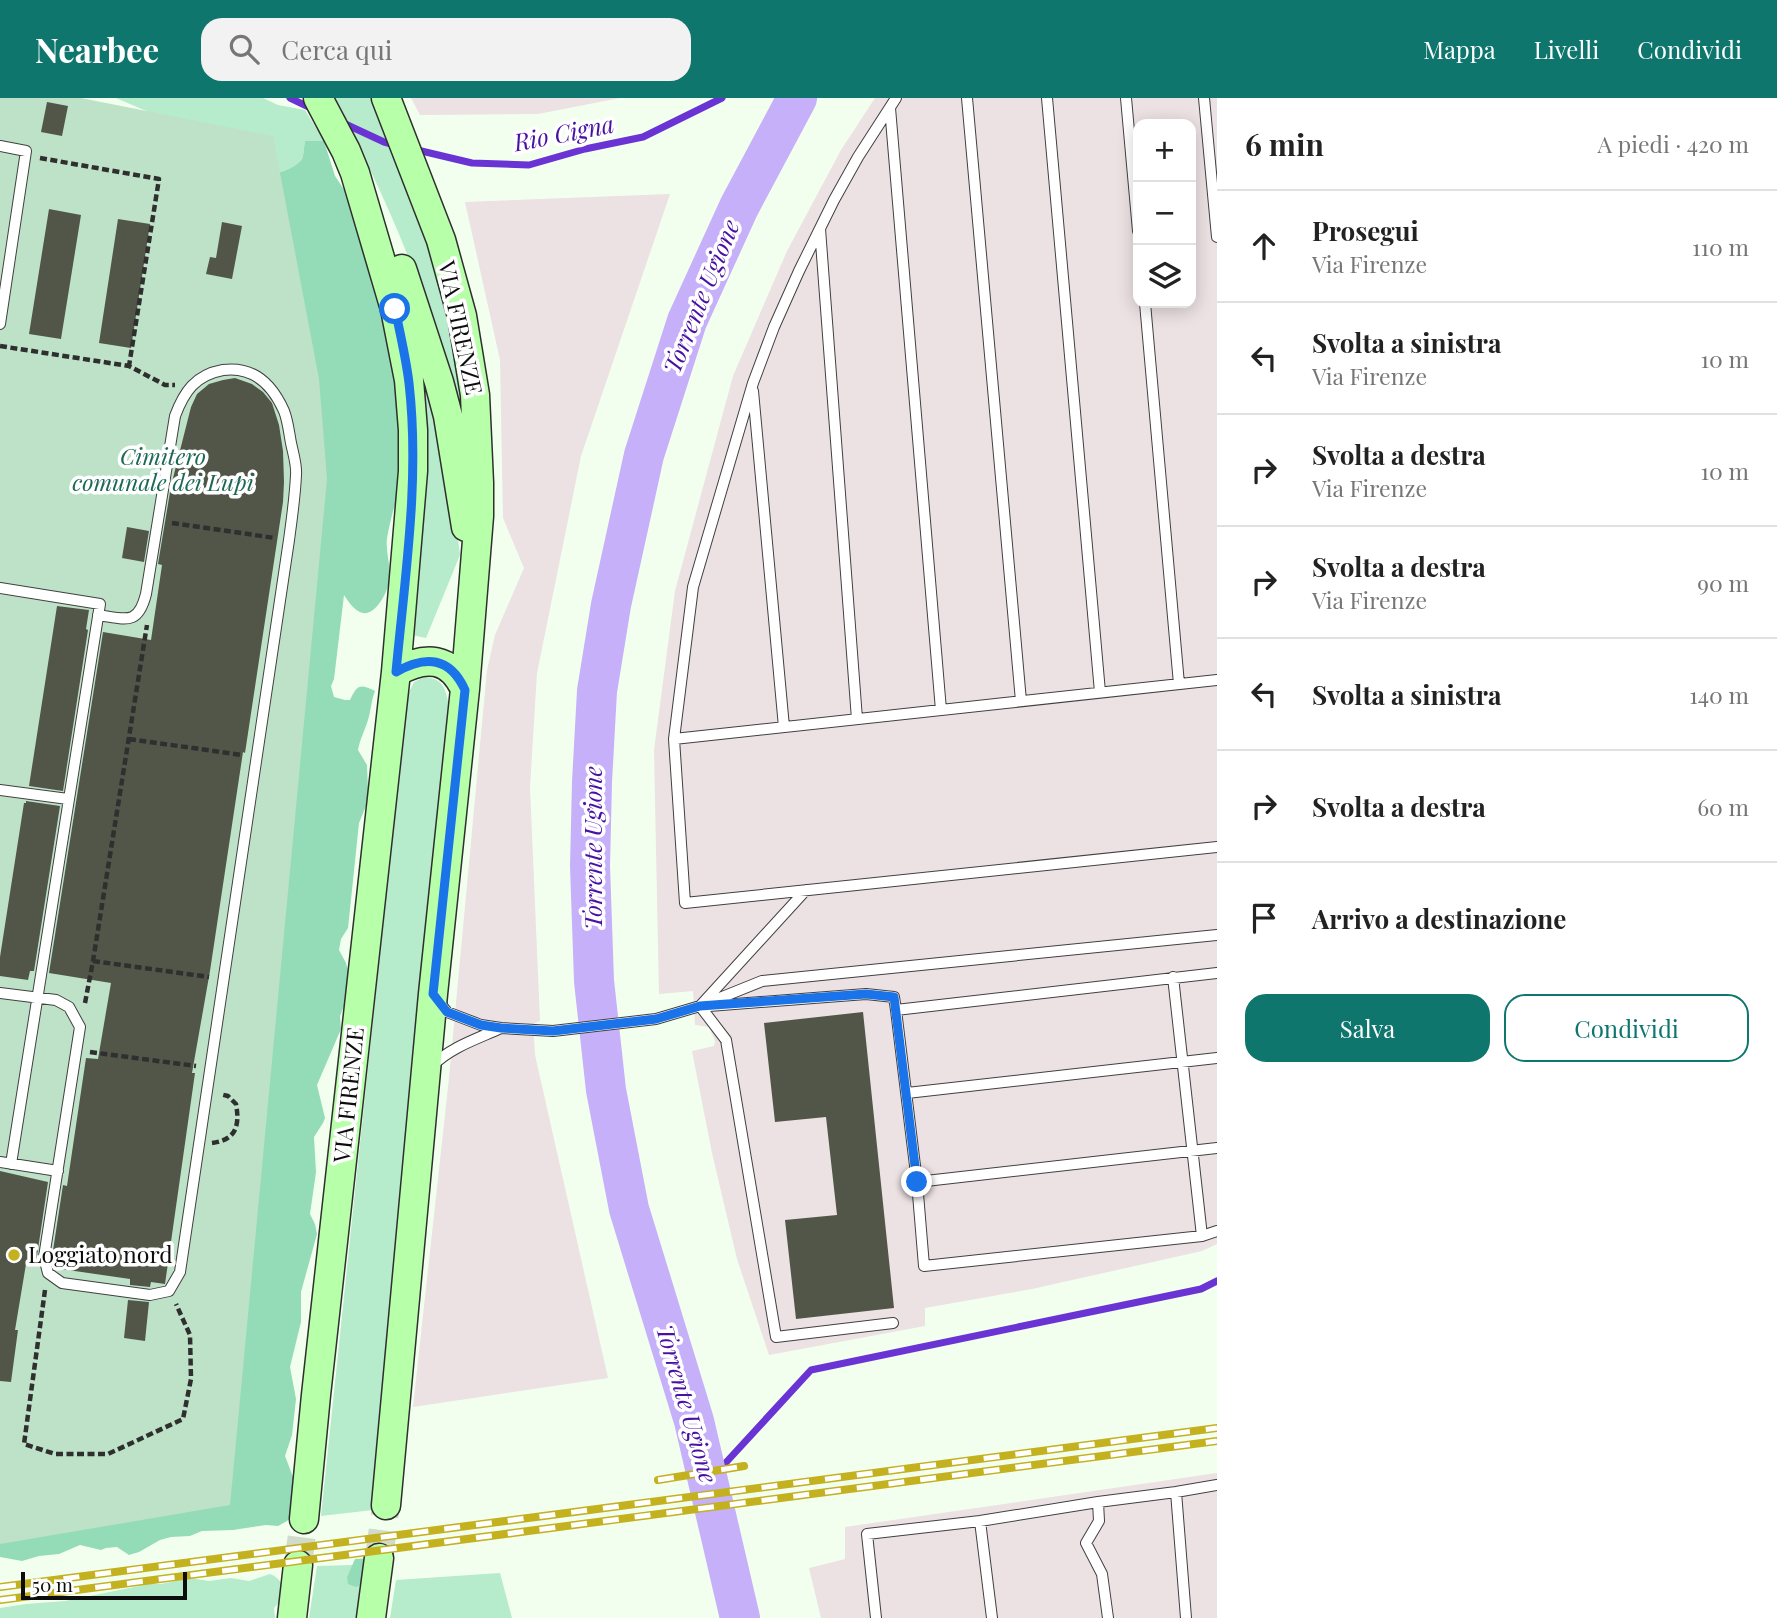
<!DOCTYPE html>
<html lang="it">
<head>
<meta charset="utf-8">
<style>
	body { margin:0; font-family:"Playfair Display",serif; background:#f2f2f2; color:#222 }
	.controls { position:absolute; right:21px; top:21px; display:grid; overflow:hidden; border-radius:14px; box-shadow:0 4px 18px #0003 }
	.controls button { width:63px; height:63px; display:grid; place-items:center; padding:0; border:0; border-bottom:2px solid #e0e0e0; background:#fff; color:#222; font:35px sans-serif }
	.scale { position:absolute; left:21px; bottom:18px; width:166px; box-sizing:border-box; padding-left:7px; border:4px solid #0d0d0d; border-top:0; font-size:19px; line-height:24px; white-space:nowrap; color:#0d0d0d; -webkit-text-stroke:5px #fff; paint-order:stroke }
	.stop { position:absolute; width:21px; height:21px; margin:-16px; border:5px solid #1a73e8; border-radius:50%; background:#fff }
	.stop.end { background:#1a73e8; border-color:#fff; box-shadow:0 2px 7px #0008 }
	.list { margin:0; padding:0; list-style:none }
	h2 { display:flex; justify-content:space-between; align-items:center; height:91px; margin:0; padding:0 28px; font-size:30px }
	h2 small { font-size:23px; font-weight:400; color:#767676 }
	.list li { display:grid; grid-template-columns:46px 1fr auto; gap:21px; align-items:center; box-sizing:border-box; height:112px; padding:0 28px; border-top:2px solid #e0e0e0 }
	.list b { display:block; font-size:26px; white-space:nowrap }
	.list p { margin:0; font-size:23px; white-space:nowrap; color:#767676 }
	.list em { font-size:23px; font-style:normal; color:#767676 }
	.actions { display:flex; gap:14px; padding:21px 28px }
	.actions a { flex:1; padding:16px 0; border:2px solid #0f766e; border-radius:21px; text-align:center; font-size:24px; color:#0f766e }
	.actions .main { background:#0f766e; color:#fff }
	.icon { flex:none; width:38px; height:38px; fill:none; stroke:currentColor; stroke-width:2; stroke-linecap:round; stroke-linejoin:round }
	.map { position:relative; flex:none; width:1217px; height:1520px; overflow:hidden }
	header { display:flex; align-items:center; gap:42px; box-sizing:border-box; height:98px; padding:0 35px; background:#0f766e; color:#fff }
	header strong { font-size:33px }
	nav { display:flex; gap:38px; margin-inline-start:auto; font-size:24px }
	.search { width:490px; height:63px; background:#f2f2f2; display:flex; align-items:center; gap:18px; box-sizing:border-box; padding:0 24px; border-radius:21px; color:#767676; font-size:26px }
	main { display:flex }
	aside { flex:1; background:#fff }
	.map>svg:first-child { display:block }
	.industrial { fill:#ece1e3; fill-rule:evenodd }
	.green { fill:#b6ebcc }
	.forest { fill:#94dcb7 }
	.cemetery { fill:#bee2c7 }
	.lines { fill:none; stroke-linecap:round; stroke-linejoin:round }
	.stream { stroke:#6934d3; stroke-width:7 }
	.river { stroke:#c6b0f9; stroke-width:40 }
	.building { fill:#525649 }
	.secondary-tunnel { stroke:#d0dbcc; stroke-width:28; stroke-dasharray:28 14; stroke-linecap:butt }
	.lane-casing { stroke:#404040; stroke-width:12 }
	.secondary-casing { stroke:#2f2f2f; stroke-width:31 }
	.path { stroke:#2f2f2f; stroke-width:4.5; stroke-dasharray:7 3.5; stroke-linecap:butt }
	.lane { stroke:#fff; stroke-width:10 }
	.secondary { stroke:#b8ffa9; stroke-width:28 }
	.rail-casing { stroke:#c3b11f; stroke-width:8 }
	.rail { stroke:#fff; stroke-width:5; stroke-dasharray:16; stroke-linecap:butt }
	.route { stroke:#1a73e8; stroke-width:9 }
	.poi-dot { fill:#c3b11f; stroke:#fff; stroke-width:2.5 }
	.labels { text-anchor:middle; stroke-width:7; stroke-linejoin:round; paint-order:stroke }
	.street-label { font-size:23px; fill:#0d0d0d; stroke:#fff }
	.park-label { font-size:23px; font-style:italic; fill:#1b6853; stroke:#fff }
	.poi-label { font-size:23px; fill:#0d0d0d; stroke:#fff; text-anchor:start }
	.water-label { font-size:24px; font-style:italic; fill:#4811a4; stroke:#fff }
</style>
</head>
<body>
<header>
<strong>Nearbee</strong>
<div class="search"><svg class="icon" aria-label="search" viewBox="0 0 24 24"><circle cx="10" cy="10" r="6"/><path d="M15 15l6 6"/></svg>Cerca qui</div>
<nav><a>Mappa</a><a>Livelli</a><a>Condividi</a></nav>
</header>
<main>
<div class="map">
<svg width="1217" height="1520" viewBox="0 0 1217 1520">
	<rect width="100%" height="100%" fill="#f2ffee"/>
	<path class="industrial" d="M411,0h209l-82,16 -118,1z
		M875,0h342v1146l-15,7 -170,38 -107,19v18l-156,29 -32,-96 -25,-106 -20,-102 22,-5 1,-5 -6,-14 -14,-2 -2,-34 -34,3 -5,-244 21,-159 58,-215 54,-125 54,-101zM1138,26h53v179h-53z
		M670,96l-89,262 -44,217 -7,114 10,234 -7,3 2,31 73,323 -195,29 36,-329 38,-408 8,-35 29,-67 -21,-50 -3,-158 -35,-158z
		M1217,1375v145h-396l-12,-50 36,-9v-32z"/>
	<path class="green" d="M116,0h147l15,7 27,5 19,31h-19c-1,5 -1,13 -3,18 -8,11 -26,14 -38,18l-99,-58z
		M334,0h44l64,180 24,127 -8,17c-13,-47 -25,-99 -42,-144 -22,-62 -52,-122 -82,-180z
		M423,269l29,123 8,65 -34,83 -14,-3 6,-252z
		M424,579c20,2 21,11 25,28l-76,805 -52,6 86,-820 7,-14z
		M353,1467l-6,12 19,5 -7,36h-50l8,-52z
		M500,1475l12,45h-122l6,-38z
		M270,1476c16,6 16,23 4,34l1,10h-275v-10l26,-4 39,-3 84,-17h12l29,-6 19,3 22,-3 18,3z"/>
	<path class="forest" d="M305,43h19l11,35 20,30 50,201 -5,83c-6,15 -10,32 -13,48 -2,14 5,30 2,44 -2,11 -13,33 -26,31 -9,-2 -15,-12 -19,-18l-10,84 -3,7 3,11 11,3h5c7,-15 10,-17 25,-9 -4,10 -4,20 -7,29 -3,10 -8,19 -10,30l9,15 1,26 -2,15 -7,17 -11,105 -7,11 -2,11 7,13 3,11 -1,22 -8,20 1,13 -24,56 8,33 -2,5 -9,14 2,35 -6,42 5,10 2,10 -16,58v30l-11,45 6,32 -4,36 -7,21 8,21v35l-2,5 -4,4 -9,5 -12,-1 -33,5 -31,1 -12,5 -19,1 -11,3 -21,12 -10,3 -12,-8 -11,1 -5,2 -21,-5 -21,9 -20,2 -17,5 -22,-4v-98l286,-1242c1,-23 -7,-25 -22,-40 12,-4 30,-7 38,-18 2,-5 2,-13 3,-18z
		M371,1460l-5,24 -10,5 -8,-3 -1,-7 8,-18z"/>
	<path class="cemetery" d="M0,0h81l192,38 46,243 8,100 -97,1026 -230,39z"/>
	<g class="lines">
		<path class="stream" d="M290,0l25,12
			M341,24l43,20 11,3
			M413,51l59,14 57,2 56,-16 58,-12 79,-39
			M708,1384l103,-112 390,-81 16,-8"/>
		<path class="river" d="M740,1520l-46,-197 -65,-212 -23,-119 -12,-109 -4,-115 2,-84 5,-91 14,-86 33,-150 43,-134 52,-114 58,-109"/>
	</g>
	<path class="building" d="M47,4l21,4 -6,30 -21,-4z
		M49,111l32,6 -20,124 -32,-5z
		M118,121l32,5 -19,124 -32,-5z
		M222,124l20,4 -10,53 -26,-5 4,-17 6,1z
		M235,280l17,6 11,8 9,11 7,22 4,26 1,31 -1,20 -38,251 -2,-1 -33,219 -18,102h3l-30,211 -14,-2 -1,5 -20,-2v-6l-76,-11 -2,-11 11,-72 4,1 19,-128 12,1 13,-76 -62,-10 54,-341 48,8 11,-75 -4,-1 13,-78 20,-79 6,-13 12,-10 14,-4z
		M127,429l22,4 -5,31 -22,-4z
		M57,508l32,4 -3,19 2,1 -25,161 -34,-5z
		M26,703l34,5 -26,165h-4l-2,9 -28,-4v-19l24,-154h2z
		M863,914l31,296 -98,11 -11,-99 52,-5 -11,-98 -51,5 -11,-99z
		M0,1073l48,11 -11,74 1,10 -12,-2 -11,66h3l-7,52 -11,-1z
		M128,1202l21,2 -4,39 -21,-3z"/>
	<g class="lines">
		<path class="secondary-tunnel" d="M379,1460l7,-53
			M298,1467l6,-46"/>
		<defs>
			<path id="lane" d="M896,0l-38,59 -24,43 -35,71 -25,56 -21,56 -60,204 -19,152 11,164 532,-56
				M967,0l54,603
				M1047,0l53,594
				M1126,0l12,133
				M1204,0l13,139
				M890,10l51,602
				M0,48l26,5 -26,173
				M820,131l37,490
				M1145,205l34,381
				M753,293l31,336
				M0,490l100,16 -89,560
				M674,641l543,-59
				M0,692l68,9
				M806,792l-106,116 62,-25 455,-46
				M1217,875l-321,37 21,172 7,84 278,-30 15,-5
				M1173,879l29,259
				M0,895l56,7 13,7 11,20 -36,230 4,16 14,10 88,12 19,-4 11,-19 109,-732c3,-22 6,-43 7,-65 1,-10 -3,-22 -5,-32 -2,-10 -3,-22 -7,-32 -12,-27 -31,-45 -61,-41 -28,5 -39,22 -48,46l-29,178c-8,32 -20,25 -48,21
				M439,904l8,10 34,13 20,3 52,3 103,-12 44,-13 26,34 50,297 117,-14
				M709,908l157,-12 28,3 2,13
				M432,968c19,-19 45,-27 69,-38
				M907,995l310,-35
				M0,1064l58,9
				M917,1084l300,-34
				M1176,1394l10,126
				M1098,1404l78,-10 41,-7
				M980,1423l12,97
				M876,1520l-9,-84 113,-13 118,-19 1,19 -13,22 16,31 6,44"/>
			<path id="secondary" d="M402,171l37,113 9,34 18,111
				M396,574c30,-17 54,-15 69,17
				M386,1407l47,-511 32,-305 14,-173v-33l-4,-88 -13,-79 -21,-76 -55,-142
				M304,1421l12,-124 80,-723 17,-201v-41l-4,-50 -14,-71 -40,-136 -9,-22 -28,-53
				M292,1520l6,-53
				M371,1520l8,-60"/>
		</defs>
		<use href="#lane" class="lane-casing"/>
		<use href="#secondary" class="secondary-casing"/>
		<path class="path" d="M40,60l119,21 -30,187
			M0,248l129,20 36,19h10
			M172,425l103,15
			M129,641l113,16
			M93,863l116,16
			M85,905l8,-42 54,-336
			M90,954l106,14
			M212,1045c24,-3 28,-17 24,-39l-8,-8 -8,-2
			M45,1192l-21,154 31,10h53l75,-35 8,-40 -1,-44 -14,-31"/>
		<use href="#lane" class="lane"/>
		<use href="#secondary" class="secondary"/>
		<defs>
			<path id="rail" d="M658,1382l86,-14
				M0,1489l1217,-159
				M0,1502l1217,-159"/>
		</defs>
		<use href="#rail" class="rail-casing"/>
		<use href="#rail" class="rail"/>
	</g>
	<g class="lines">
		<path class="route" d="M395,211c5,24 11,49 14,74 11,96 -4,193 -13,289 30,-17 54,-15 69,18l-32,304 14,18 34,13 20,3 52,3 103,-12 44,-13 166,-12 28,3 23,185"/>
	</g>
	<circle class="poi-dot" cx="14" cy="1157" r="7"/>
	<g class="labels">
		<g class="street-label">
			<text transform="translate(460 230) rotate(78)" y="8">VIA FIRENZE</text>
			<text transform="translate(349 997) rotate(-84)" y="8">VIA FIRENZE</text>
		</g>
		<g class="park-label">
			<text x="163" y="367">Cimitero<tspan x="163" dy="26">comunale dei Lupi</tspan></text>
		</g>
		<g class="poi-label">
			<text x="28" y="1165">Loggiato nord</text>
		</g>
		<g class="water-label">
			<text transform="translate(564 36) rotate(-11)" y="8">Rio Cigna</text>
			<text transform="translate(702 199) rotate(-68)" y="8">Torrente Ugione</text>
			<text transform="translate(594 750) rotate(-90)" y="8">Torrente Ugione</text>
			<text transform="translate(686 1306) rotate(74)" y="8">Torrente Ugione</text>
		</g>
	</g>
</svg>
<div class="controls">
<button>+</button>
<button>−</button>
<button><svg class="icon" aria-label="layers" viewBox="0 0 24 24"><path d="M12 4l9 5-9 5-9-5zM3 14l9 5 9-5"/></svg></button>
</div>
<div class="scale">50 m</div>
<div class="stop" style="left:395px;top:211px"></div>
<div class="stop end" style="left:917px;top:1084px"></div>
</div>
<aside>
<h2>6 min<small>A piedi · 420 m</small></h2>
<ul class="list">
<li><svg class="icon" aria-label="ahead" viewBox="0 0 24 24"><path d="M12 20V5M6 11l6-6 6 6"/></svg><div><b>Prosegui</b><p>Via Firenze</p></div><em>110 m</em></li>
<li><svg class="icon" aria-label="left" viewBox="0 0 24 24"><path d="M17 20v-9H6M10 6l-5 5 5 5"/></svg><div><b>Svolta a sinistra</b><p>Via Firenze</p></div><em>10 m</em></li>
<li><svg class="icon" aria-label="right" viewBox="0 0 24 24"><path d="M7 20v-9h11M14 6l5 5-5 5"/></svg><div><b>Svolta a destra</b><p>Via Firenze</p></div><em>10 m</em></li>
<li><svg class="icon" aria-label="right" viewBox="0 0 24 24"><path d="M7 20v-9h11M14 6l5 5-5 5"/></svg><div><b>Svolta a destra</b><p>Via Firenze</p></div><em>90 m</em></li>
<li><svg class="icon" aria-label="left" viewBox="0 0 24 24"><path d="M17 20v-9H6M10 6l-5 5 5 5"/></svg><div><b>Svolta a sinistra</b></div><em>140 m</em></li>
<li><svg class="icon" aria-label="right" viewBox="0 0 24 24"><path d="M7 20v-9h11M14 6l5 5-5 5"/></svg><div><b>Svolta a destra</b></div><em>60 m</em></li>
<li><svg class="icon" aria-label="arrive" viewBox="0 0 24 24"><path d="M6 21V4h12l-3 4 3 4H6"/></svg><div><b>Arrivo a destinazione</b></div></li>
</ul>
<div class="actions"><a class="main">Salva</a><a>Condividi</a></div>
</aside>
</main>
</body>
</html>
